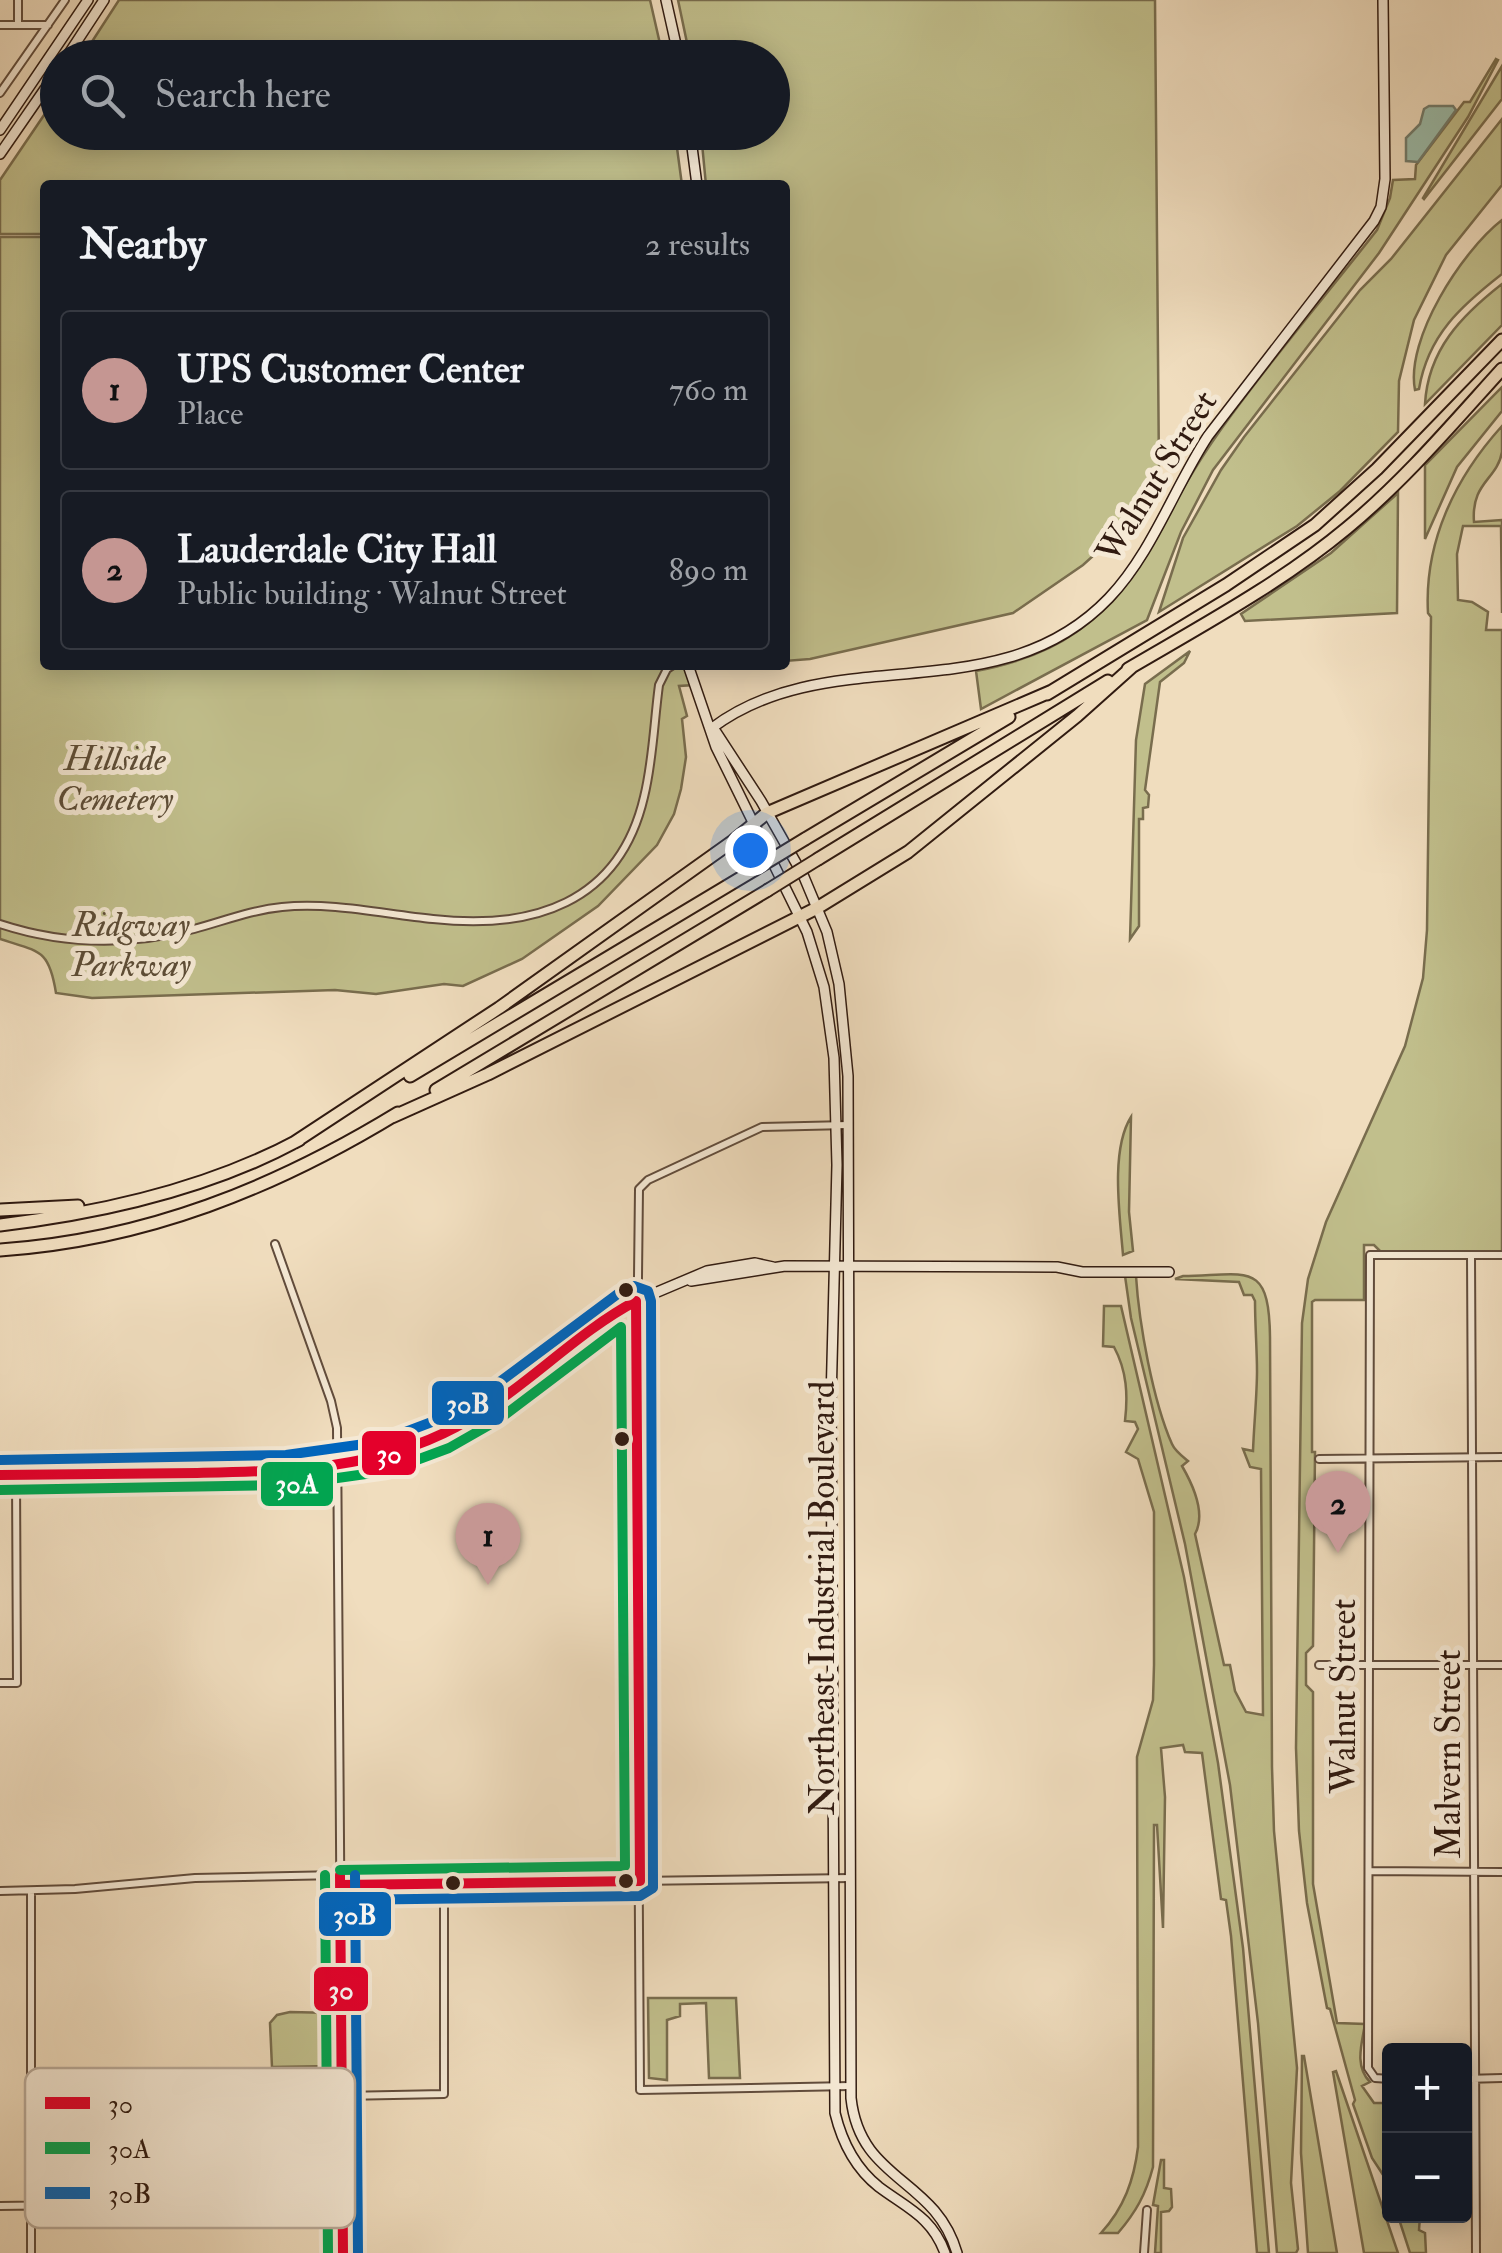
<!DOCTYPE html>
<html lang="en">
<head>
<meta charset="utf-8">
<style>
	body { margin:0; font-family:"IM FELL Double Pica",serif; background:#242831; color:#f1f3f6 }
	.controls { position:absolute; right:30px; bottom:30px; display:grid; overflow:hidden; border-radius:10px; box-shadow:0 5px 25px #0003 }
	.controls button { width:90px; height:90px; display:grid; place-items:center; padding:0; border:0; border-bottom:2px solid #363941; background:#171b24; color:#f1f3f6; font:50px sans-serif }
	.you { position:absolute; left:750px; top:850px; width:35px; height:35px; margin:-25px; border:8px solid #fff; border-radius:50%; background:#1a73e8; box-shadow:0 0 0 15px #1a73e833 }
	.badge { display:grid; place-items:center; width:65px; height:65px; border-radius:50%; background:#c59692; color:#111; font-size:32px; font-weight:700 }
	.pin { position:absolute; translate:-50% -82px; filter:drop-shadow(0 2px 5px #0008) }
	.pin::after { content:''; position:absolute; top:52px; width:35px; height:30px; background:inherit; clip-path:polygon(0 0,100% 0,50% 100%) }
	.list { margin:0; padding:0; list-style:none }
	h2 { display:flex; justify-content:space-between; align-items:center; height:130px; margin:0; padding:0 40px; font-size:42px }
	h2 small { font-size:32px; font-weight:400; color:#9ea1a6 }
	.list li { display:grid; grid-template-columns:65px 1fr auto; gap:30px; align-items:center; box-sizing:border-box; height:160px; margin:0 20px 20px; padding:0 20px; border:2px solid #363941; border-radius:10px }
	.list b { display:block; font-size:38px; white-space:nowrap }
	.list p { margin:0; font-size:32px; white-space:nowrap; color:#9ea1a6 }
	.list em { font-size:32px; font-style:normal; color:#9ea1a6 }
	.icon { flex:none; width:55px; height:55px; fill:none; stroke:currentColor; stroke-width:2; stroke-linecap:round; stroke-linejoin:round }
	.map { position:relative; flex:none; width:1502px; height:2253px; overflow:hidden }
	.search { position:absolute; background:#171b24; box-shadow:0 5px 25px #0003; left:40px; top:40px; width:750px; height:110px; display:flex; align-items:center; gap:25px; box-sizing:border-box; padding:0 35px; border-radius:55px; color:#9ea1a6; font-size:38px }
	.panel { position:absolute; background:#171b24; box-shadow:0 5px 25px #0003; left:40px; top:180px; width:750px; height:490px; border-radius:10px }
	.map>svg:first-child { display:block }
	.green { fill:#c1bf8c; stroke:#796d4e; stroke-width:2.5 }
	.water { fill:#9bbdab; stroke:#717c6d; stroke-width:2.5 }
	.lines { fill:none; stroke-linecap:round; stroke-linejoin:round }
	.street-casing { stroke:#614c3c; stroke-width:10 }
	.secondary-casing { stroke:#311b11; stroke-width:12 }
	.highway-casing { stroke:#311b11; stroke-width:15 }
	.street { stroke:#f5e9d5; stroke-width:6 }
	.secondary { stroke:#f5e9d5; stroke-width:9 }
	.highway { stroke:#f0ddbe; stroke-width:11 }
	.highway-bridge-casing { stroke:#311b11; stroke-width:15; stroke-linecap:butt }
	.highway-bridge { stroke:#f0ddbe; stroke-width:11 }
	.bus-1-casing { stroke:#f5e9d5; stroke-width:18 }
	.bus-2-casing { stroke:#f5e9d5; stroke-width:18 }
	.bus-3-casing { stroke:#f5e9d5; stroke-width:18 }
	.bus-1 { stroke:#e4002b; stroke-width:10 }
	.bus-2 { stroke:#00a651; stroke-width:10 }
	.bus-3 { stroke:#0065bd; stroke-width:10 }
	.bus-dot { fill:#311b11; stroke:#f5e9d5; stroke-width:4 }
	.labels { text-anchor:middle; stroke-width:10; stroke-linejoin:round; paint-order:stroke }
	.street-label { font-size:35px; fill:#311b11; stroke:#f5e9d5 }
	.park-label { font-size:35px; font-style:italic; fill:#5c4c36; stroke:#f5e9d5 }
	.key { fill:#f5e9d5; stroke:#baab9a; stroke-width:2.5 }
	.key-label { font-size:28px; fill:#311b11 }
	.line-badge { stroke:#f5e9d5; stroke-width:4 }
	.badge-label { font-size:28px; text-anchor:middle; font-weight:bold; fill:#fff }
</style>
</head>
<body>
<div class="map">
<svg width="1502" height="2253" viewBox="0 0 1502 2253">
	<rect width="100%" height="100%" fill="#f0ddbe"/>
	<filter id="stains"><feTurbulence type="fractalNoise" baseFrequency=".002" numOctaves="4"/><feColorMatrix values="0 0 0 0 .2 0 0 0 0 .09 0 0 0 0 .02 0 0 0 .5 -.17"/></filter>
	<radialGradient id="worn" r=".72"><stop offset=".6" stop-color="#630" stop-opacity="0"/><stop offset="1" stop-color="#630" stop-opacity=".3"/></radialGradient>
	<path class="green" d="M119,0h531l13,57h-581z
		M678,0h477l4,473 -12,27 -23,28 -41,37 -70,48 -203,46 -25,2v-476h-79l-5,-52 71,-1v-74l-82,-1z
		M1496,59l2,1 -30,57 -89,136 -166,217 -32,62 -34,88 -166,89 -5,-38c157,-30 162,-125 241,-236 50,-71 107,-137 160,-205l13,-32 3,-18 22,-1 1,-14 48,-63h6z
		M1502,66v33l-78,100 -1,-1z
		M57,96l1,36 617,1 7,52h-637v49h-45v-54z
		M1502,119v66l-56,70 -32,65 -15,61 -1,51 -58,59 -43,35 -138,86 24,-74 38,-68 23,-33 116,-147 31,-31z
		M1502,220v54c-41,32 -74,61 -83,115l-4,1c-10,-51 47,-139 87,-170z
		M0,237h45v428h643l6,20 -15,1 8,30 -5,3 4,38 -5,32 -7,25 -17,31 -59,61 -76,53 -59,27 -19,-2 -68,10 -41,-4 -243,8 -36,-5c-7,-44 -16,-41 -56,-54z
		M1502,284v41l-77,79c3,-54 36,-88 77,-120z
		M1502,387v24l-45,56 -32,72v-74z
		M1502,426c0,8 0,18 0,26 -5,28 -31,30 -28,70l28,-2v93l-1,-87h-38l-6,28 1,46 14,2 16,10 -2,18h16v622l-122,-1 -6,-6h-10v55h-49l-3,2v150h3l-2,194 -7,7v32l7,7v192l24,139 28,1c-3,19 -11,42 5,58l-8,4 12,17h15v81l-17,-26 -19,-54 2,-4 -25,-91 -3,-1 -20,-105 -8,-72 -3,-83 6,-425 6,-44 18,-57 79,-176 18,-68 4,-48 4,-313 -3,-4c-4,-71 27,-135 74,-187z
		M1398,493l-1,120 -152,8 -4,-7 90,-61z
		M1190,651l-6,12 -24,19 -15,108 4,5 -1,12 -5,1v11h-4v107l-9,13 6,-199 9,-56z
		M1131,1117l-2,95 4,39 -10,4c-3,-38 -13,-105 8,-138z
		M1125,1276h11c3,48 17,125 36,168 3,7 10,12 16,17l-6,5c11,19 24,48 13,68l29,131h6l5,26 11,21 17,3 -2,-246 -11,-2 -7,-18 10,2c1,-27 4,-56 4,-80 0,-20 -2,-47 -2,-70l-3,-6h-8l-5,-13 -64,-3 8,-3c65,-1 86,-16 87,61l2,430 2,64 23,237 -6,115 7,66 -2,4h-19l-19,-230 -28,-238 -45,-241 -54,-226z
		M1104,1306h17l63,271 34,186 25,185 26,305h-12l-26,-317 -5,-36 -5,-1 -19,-146 -17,-1 -2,-7 -22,3 4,49 -2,131 -6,-103h-3l-1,342c-7,27 -17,45 -35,66h-17c23,-25 33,-53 37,-86l-1,-390 16,-57 1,-35v-153l-16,-53 -12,-7 12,-23 -3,-7 -10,-1c3,-26 2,-50 -11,-74l-11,-1z
		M648,1998h88l4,80h-31l-3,-75 -26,1v12l-13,4v60l-18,-2z
		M290,2012l43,1v53l-61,1 -2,-44 7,-8z
		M1302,2056h2l33,197h-29l-7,-100z
		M1336,2071l62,182h-34l-31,-181z
		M1161,2160h3v28l7,1 1,18 -3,4 -8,1v41h-6l3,-47 -5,-1z
		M1398,2216h22l-1,14 6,3 1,20h-16z"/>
	<path class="water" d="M1429,106h24l3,4 -38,52 -12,-1v-23l14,-14 4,-15z"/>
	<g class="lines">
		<defs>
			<path id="street" d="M18,0v24
				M0,25h48
				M0,93l65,-93
				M0,924c64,21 129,22 194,5 30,-8 57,-19 88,-22 50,-5 101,7 151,12 99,11 186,-15 211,-122 9,-36 10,-75 15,-112l8,-16 6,-4
				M848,1125l-86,2 -114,53 -9,9 -3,263 4,638 210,-4
				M275,1244l56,157 6,27 6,825
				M1471,1255l5,998
				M1319,1459l183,-2
				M1319,1665h183
				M0,1683h17l-1,-208
				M1371,1871l131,1
				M340,1885l511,-7
				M0,1891l75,-2 120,-11 145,-3
				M31,1891v362
				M1390,2079l-15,-1 -7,-10 2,-813h132
				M1464,2079l38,-1
				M342,2096l102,-2v-210
				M0,2206l343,-5
				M1144,2253l3,-43"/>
			<path id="secondary" d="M666,0l13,58
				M66,58l38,-58
				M0,130l88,-130
				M690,132l7,53
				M0,154l58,-84
				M688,665l28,82 91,185 17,55 10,71 3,107 -6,237 4,711c7,29 20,55 44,74 28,21 53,30 66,66
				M712,728c120,-90 285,-13 397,-130 43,-45 65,-110 99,-162l166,-215 7,-14 4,-28 -2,-179
				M716,732l45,69 43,76 23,55 12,52 9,92 3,1022c9,84 84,79 106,155
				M691,1281l94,-15 272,1 25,5h87
				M411,1442l48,-23 92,-66 19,-7
				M0,1475l288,-4 59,-7 59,-15 39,-16 44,-25 79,-58 31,-27 37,-22 71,-30 48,-8 18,4"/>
			<path id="highway" d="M1128,669c75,-44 153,-86 219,-141 57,-47 106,-105 155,-159
				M1047,694l179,-109 89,-60 62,-56 125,-129
				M805,839l204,-122
				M818,859l290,-178
				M410,1076l344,-206
				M436,1090l332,-200
				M392,1117l96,-43 329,-166 91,-56 169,-136 56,-50
				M295,1142l204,-134 234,-167 34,-28 285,-122
				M0,1210l78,-4
				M0,1225c102,-12 208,-36 299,-85
				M0,1250c146,-10 275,-62 398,-137"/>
		</defs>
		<use href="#street" class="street-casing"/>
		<use href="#secondary" class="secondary-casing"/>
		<use href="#highway" class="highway-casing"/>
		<use href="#street" class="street"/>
		<use href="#secondary" class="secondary"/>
		<use href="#highway" class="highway"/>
		<defs>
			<path id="highway-bridge" d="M754,870l51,-31
				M768,890l50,-31"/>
		</defs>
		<use href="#highway-bridge" class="highway-bridge-casing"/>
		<use href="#highway-bridge" class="highway-bridge"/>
		<defs>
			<path id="bus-1" d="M0,1475c66,-1 132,-1 197,-2 89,-2 179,-3 259,-46 67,-35 116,-92 180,-126l4,580 -300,4
				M340,1875l3,378"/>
			<path id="bus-2" d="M0,1490l288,-5 99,-14 62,-23 49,-28 123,-93 4,539 -285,4
				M325,1875l3,378"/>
			<path id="bus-3" d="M0,1460l286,-5 93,-13 58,-22 45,-25 137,-102 15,-7 14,5 3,10 2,587 -13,8 -300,4
				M355,1875l3,378"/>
		</defs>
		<use href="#bus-1" class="bus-1-casing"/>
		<use href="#bus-2" class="bus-2-casing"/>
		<use href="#bus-3" class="bus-3-casing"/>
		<use href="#bus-1" class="bus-1"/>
		<use href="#bus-2" class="bus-2"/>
		<use href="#bus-3" class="bus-3"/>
	</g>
	<g class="bus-dot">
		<circle cx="626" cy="1290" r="9"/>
		<circle cx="622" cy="1439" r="9"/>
		<circle cx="626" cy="1881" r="9"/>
		<circle cx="453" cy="1883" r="9"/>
	</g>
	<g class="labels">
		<g class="street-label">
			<text transform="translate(1156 476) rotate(-58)" y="12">Walnut Street</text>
			<text transform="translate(822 1598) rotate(-90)" y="12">Northeast Industrial Boulevard</text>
			<text transform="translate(1343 1696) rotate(-90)" y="12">Walnut Street</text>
			<text transform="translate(1448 1754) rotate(-90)" y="12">Malvern Street</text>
		</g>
		<g class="park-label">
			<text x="115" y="770">Hillside<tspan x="115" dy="40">Cemetery</tspan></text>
			<text x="131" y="936">Ridgway<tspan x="131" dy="40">Parkway</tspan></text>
		</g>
	</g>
	<rect x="25" y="2068" width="330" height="160" rx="15" class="key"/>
	<rect x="45" y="2097" width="45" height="12" fill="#e4002b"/>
	<rect x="45" y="2142" width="45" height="12" fill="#00a651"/>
	<rect x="45" y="2187" width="45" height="12" fill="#0065bd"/>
	<g class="key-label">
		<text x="108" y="2113">30</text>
		<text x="108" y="2158">30A</text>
		<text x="108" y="2203">30B</text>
	</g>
	<g class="line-badge">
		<rect x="430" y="1379" width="76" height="48" rx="10" fill="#0065bd"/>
		<rect x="360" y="1429" width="58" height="48" rx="10" fill="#e4002b"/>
		<rect x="259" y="1460" width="76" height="48" rx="10" fill="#00a651"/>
		<rect x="317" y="1890" width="76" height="48" rx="10" fill="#0065bd"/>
		<rect x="312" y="1965" width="58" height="48" rx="10" fill="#e4002b"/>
	</g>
	<g class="badge-label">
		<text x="468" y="1413">30B</text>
		<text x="389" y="1463">30</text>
		<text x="297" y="1493">30A</text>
		<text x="355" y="1924">30B</text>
		<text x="341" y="1999">30</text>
	</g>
	<rect width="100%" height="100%" filter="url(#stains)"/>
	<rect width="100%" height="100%" fill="url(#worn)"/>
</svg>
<div class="controls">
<button>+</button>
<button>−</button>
</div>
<div class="you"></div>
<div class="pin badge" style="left:488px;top:1585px">1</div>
<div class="pin badge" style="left:1338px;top:1553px">2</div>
<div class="search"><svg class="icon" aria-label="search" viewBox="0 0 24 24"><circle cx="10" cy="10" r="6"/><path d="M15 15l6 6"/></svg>Search here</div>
<section class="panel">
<h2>Nearby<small>2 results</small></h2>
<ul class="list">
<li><span class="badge">1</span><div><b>UPS Customer Center</b><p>Place</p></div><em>760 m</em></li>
<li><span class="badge">2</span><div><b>Lauderdale City Hall</b><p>Public building · Walnut Street</p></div><em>890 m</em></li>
</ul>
</section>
</div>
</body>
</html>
